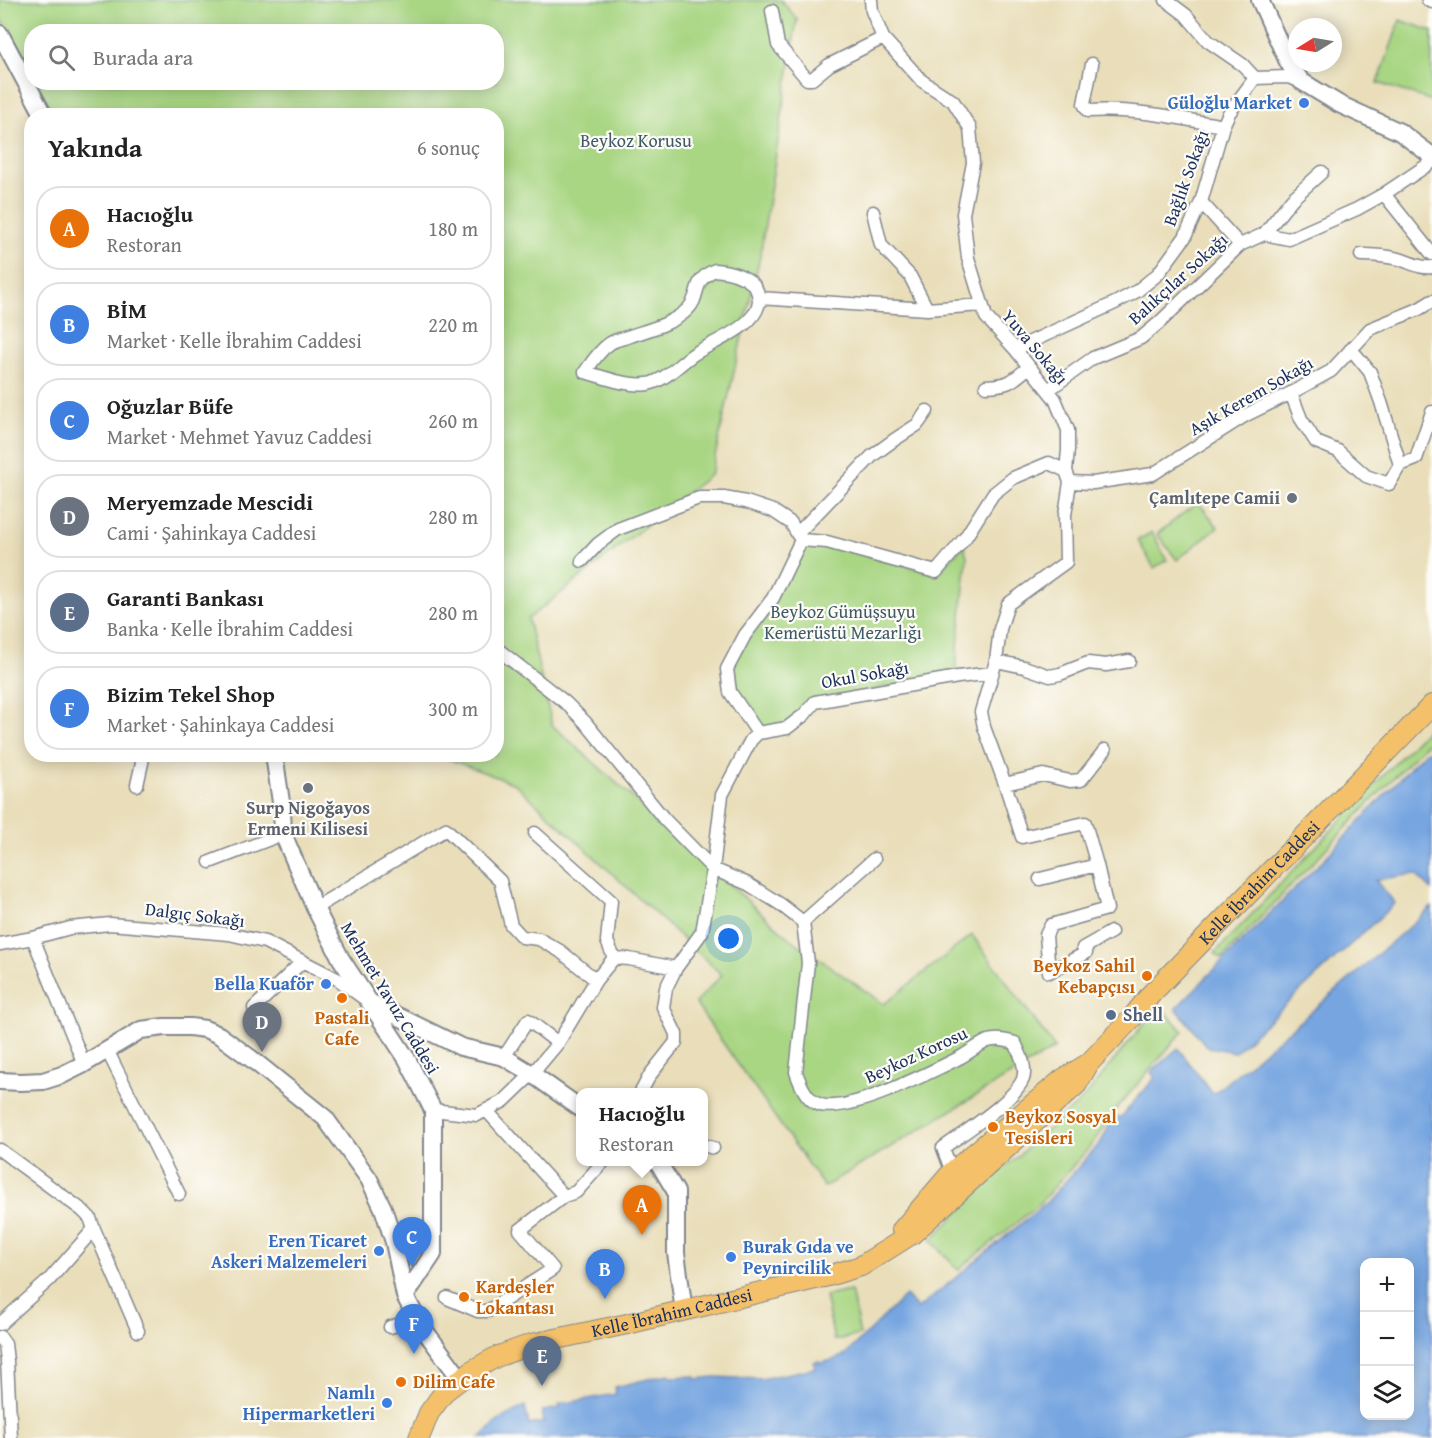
<!DOCTYPE html>
<html lang="tr">
<head>
<meta charset="utf-8">
<style>
	body { margin:0; font-family:"Gentium Book Plus",serif; background:#f2f2f2; color:#222 }
	.controls { position:absolute; right:18px; bottom:18px; display:grid; overflow:hidden; border-radius:12px; box-shadow:0 3px 15px #0003 }
	.controls button { width:54px; height:54px; display:grid; place-items:center; padding:0; border:0; border-bottom:2px solid #e0e0e0; background:#fff; color:#222; font:30px sans-serif }
	.compass { position:absolute; left:1288px; top:18px; width:54px; height:54px; border-radius:50%; background:#fff; box-shadow:0 3px 15px #0003; rotate:259deg }
	.you { position:absolute; left:729px; top:939px; width:21px; height:21px; margin:-15px; border:4px solid #fff; border-radius:50%; background:#1a73e8; box-shadow:0 0 0 9px #1a73e833 }
	.badge { display:grid; place-items:center; width:39px; height:39px; border-radius:50%; background:#b45309; color:#fff; font-size:20px; font-weight:700 }
	.pin { position:absolute; translate:-50% -50px; filter:drop-shadow(0 2px 3px #0008) }
	.pin::after { content:''; position:absolute; top:32px; width:21px; height:18px; background:inherit; clip-path:polygon(0 0,100% 0,50% 100%) }
	.popup { position:absolute; left:576px; top:1088px; width:132px; height:78px; box-sizing:border-box; display:grid; place-content:center; border-radius:12px; background:#fff; filter:drop-shadow(0 2px 4px #0005); font-size:20px; white-space:nowrap; color:#767676 }
	.popup b { font-size:22px; color:#222 }
	.popup::after { content:''; position:absolute; left:50%; top:100%; margin-left:-12px; border:12px solid transparent; border-top-color:#fff }
	.list { margin:0; padding:0; list-style:none }
	h2 { display:flex; justify-content:space-between; align-items:center; height:78px; margin:0; padding:0 24px; font-size:26px }
	h2 small { font-size:20px; font-weight:400; color:#767676 }
	.list li { display:grid; grid-template-columns:39px 1fr auto; gap:18px; align-items:center; box-sizing:border-box; height:84px; margin:0 12px 12px; padding:0 12px; border:2px solid #e0e0e0; border-radius:24px }
	.list b { display:block; font-size:22px; white-space:nowrap }
	.list p { margin:0; font-size:20px; white-space:nowrap; color:#767676 }
	.list em { font-size:20px; font-style:normal; color:#767676 }
	.icon { flex:none; width:33px; height:33px; fill:none; stroke:currentColor; stroke-width:2; stroke-linecap:round; stroke-linejoin:round }
	.map { position:relative; flex:none; width:1432px; height:1438px; overflow:hidden }
	.search { position:absolute; background:#fff; box-shadow:0 3px 15px #0003; left:24px; top:24px; width:480px; height:66px; display:flex; align-items:center; gap:15px; box-sizing:border-box; padding:0 21px; border-radius:24px; color:#767676; font-size:22px }
	.panel { position:absolute; background:#fff; box-shadow:0 3px 15px #0003; left:24px; top:108px; width:480px; height:654px; border-radius:24px }
	.map>svg:first-child { display:block }
	.green { fill:#a9d683; stroke:#628270; stroke-width:1.5 }
	.water { fill:#76a5e0; stroke:#486a9f; stroke-width:1.5; fill-rule:evenodd }
	.lines { fill:none; stroke-linecap:round; stroke-linejoin:round }
	.minor-casing { stroke:#82868c; stroke-width:15 }
	.tertiary-casing { stroke:#82868c; stroke-width:20 }
	.primary-casing { stroke:#82868c; stroke-width:22 }
	.minor { stroke:#fff; stroke-width:12 }
	.tertiary { stroke:#fff; stroke-width:16 }
	.primary { stroke:#f4c16a; stroke-width:20 }
	.shop-dot { fill:#3f7fe0; stroke:#fdfcf7; stroke-width:2 }
	.worship-dot { fill:#6b7280; stroke:#fdfcf7; stroke-width:2 }
	.food-dot { fill:#e8710a; stroke:#fdfcf7; stroke-width:2 }
	.service-dot { fill:#5c6f8a; stroke:#fdfcf7; stroke-width:2 }
	.labels { text-anchor:middle; stroke-width:4.5; stroke-linejoin:round; paint-order:stroke }
	.shop-label { font-size:18px; font-weight:bold; fill:#366cbe; stroke:#fdfcf7; text-anchor:end }
	.park-label { font-size:18px; fill:#3e5967; stroke:#fdfcf7 }
	.street-label { font-size:18px; fill:#1b2f5e; stroke:#fdfcf7 }
	.worship-label { font-size:18px; font-weight:bold; fill:#5b616d; stroke:#fdfcf7; text-anchor:end }
	.food-label { font-size:18px; font-weight:bold; fill:#c56008; stroke:#fdfcf7; text-anchor:start }
	.service-label { font-size:18px; font-weight:bold; fill:#4e5e75; stroke:#fdfcf7; text-anchor:start }
</style>
</head>
<body>
<div class="map">
<svg width="1432" height="1438" viewBox="0 0 1432 1438">
	<rect width="100%" height="100%" fill="#fdfcf7"/>
	<filter id="ink" filterUnits="userSpaceOnUse"><feTurbulence type="fractalNoise" baseFrequency=".0167" numOctaves="2"/><feDisplacementMap in="SourceGraphic" scale="12" xChannelSelector="R" yChannelSelector="G"/><feConvolveMatrix kernelMatrix="1 2 1 2 8 2 1 2 1" color-interpolation-filters="sRGB"/></filter>
	<filter id="wash" filterUnits="userSpaceOnUse"><feTurbulence type="fractalNoise" baseFrequency=".008" numOctaves="4" result="noise"/><feDisplacementMap in="SourceGraphic" scale="24" xChannelSelector="R" yChannelSelector="G"/><feGaussianBlur stdDeviation="1.35" result="paint"/><feColorMatrix in="noise" values="0 0 0 0 0 0 0 0 0 0 0 0 0 0 0 0 0 1.4 0 .05"/><feComposite in="paint" operator="in"/></filter>
	<g filter="url(#wash)">
		<rect width="100%" height="100%" fill="#e9deb9"/>
		<path class="green" d="M0,0h781l16,19 -37,237 -49,218 -183,145 24,106 236,212 96,67 88,-69 83,113 -231,139 -129,-184 27,-28 -207,-191 -77,-29 58,-1v-638l-441,-1 -19,-32 460,-1v-50h-464l-1,42 -31,-57z
			M1400,20l32,11v70l-54,-18z
			M1198,502l20,25 -41,33 -20,-26z
			M1152,532l15,28 -13,8 -16,-28z
			M802,543l24,1 111,30 27,-29 3,12 -12,118 -142,25 -26,25 -28,5 -28,-39 -2,-22z
			M1432,724v18l-7,3 -204,214 -6,-6z
			M1159,1005l24,26 -66,77 -28,40 -52,58 -79,64 -27,-30 55,-56 97,-85z
			M851,1291l9,44 -26,5 -9,-44z"/>
		<path class="water" d="M1432,750v140l-17,-16 -40,6 20,23 -160,149 -28,-5 -31,-39 151,-152 98,-104z
			M1432,907v531h-952l20,-19 25,-13 4,19 15,-3 -2,-11 18,-3 -1,-4 57,-10 -1,-7 54,-13 1,3 25,-1 1,3 18,-2 47,2 54,-11 -1,-6 5,-1 1,2 13,-3 12,-5 60,-59 13,13 129,-107 54,-60 13,-26 7,1 34,-39 -4,-6 27,-24 35,46 116,-97zM1364,1262h46v154h-46z"/>
	</g>
	<g filter="url(#ink)">
		<g class="lines">
			<defs>
				<path id="minor" d="M871,0l1,11 11,27 39,43 31,20 17,27 3,35 -10,51 5,44 18,59 29,32 40,50 13,31v20l-2,21 4,11 -5,33 1,47 -58,42 -8,25 -4,32 -15,51 3,15 21,57 17,53 63,-14 12,42 10,44 -56,16 -5,10 3,37 37,-19 -3,-5 28,-16
					M1166,0l20,15 22,26 35,24 12,13
					M1428,0l4,2
					M772,11l6,34 29,34h5l17,-14 54,-27
					M1092,64l-8,40 4,7c45,-3 91,7 135,15
					M1255,78l33,-1 13,4
					M1384,194l48,60
					M1201,202l39,43
					M873,212l8,33 29,31 17,33
					M1264,234l28,-35 30,-27
					M1361,255c13,0 25,1 38,4 11,3 22,10 33,8
					M715,270c12,1 28,5 38,14 4,5 6,11 6,17 -2,26 -47,41 -65,53 -15,10 -28,26 -46,30 -19,3 -45,-7 -63,-12 7,-10 14,-21 24,-28 5,-4 12,-5 18,-7 20,-7 44,-12 60,-27 15,-14 3,-29 28,-40z
					M759,298l168,11 55,-4
					M1015,349l100,-46 22,-12 21,-17 27,-37 16,-35 22,-76 6,-13 26,-35
					M1350,350l6,5 14,17 11,30 19,63
					M986,386c24,-1 25,-4 43,-19
					M1048,390l45,-32 48,-20 19,-16 80,-77 24,-11 25,5 9,-4 59,-26 27,-15 48,-32
					M1291,393l10,26 15,23 22,9 28,25 23,8 11,-19 16,-6 16,-47
					M1070,482l23,1 60,-9 93,-59 45,-22 40,-22 39,-42 49,-20 13,-8
					M797,534l75,-78 22,-16 23,-15 10,-14
					M801,540l26,2 109,30 29,-34 28,-44 20,-16 36,-15 17,8
					M582,561l16,-17 20,-15 81,-31h25l22,4 27,9 18,12 10,17
					M496,648l70,55 19,19 80,98 48,49 35,15 32,20 23,18
					M996,661l28,6 26,9 10,-2 28,-11 18,2 23,-4
					M758,733l-28,-41 -3,-23 18,-34 28,-37 28,-58
					M1005,784l38,-9 27,6 11,-1 24,-30
					M137,785l7,-31
					M535,833l76,68 -4,40 7,17
					M210,862l73,-28
					M1040,879l57,-14
					M315,908l131,-79 54,52 11,44 11,12 17,2 21,12 36,29
					M803,922l5,41 -12,109c4,11 9,25 20,31 25,15 117,-32 143,-45 10,-5 19,-13 29,-17 9,-3 18,-1 27,2 5,11 12,24 8,36 -9,22 -60,54 -80,69l9,24
					M803,922l71,-63
					M33,938l51,126
					M0,944l33,-6 37,-10 40,-4 119,10 36,8 74,38 23,17
					M254,1008l49,-47
					M107,1050l72,144
					M504,1057l24,-37 30,23
					M641,1092l9,-17 26,-33v-8l-13,-27 3,-19 10,-20 26,-36 11,-63 9,-74 29,-55 7,-7 29,-5 17,-13 11,-13 143,-25 34,-4
					M433,1110l44,5 27,-14 28,-27 26,-31 38,-63 18,-22 15,1 47,9
					M486,1110l78,86
					M704,1145l9,3
					M0,1150l82,60 8,8 4,11 -45,51 -49,44
					M94,1229l44,102
					M447,1298l31,13h10l65,-42 -33,-39 44,-34 12,-4 27,-30
					M390,1327l27,-8
					M0,1337l5,7 2,17 4,77"/>
				<path id="tertiary" d="M1260,0l28,62 13,19 38,23 61,28 32,24
					M0,34l44,82
					M274,754l8,55 1,25 32,74 26,51 66,100 26,51v144l-28,42
					M371,1003l90,44 43,10 28,17 48,34
					M0,1081l21,1 22,-1 19,-6 22,-11 57,-34 23,-3h26l15,2 14,6 34,25 72,58 44,61 14,29 11,34 11,54 12,23 8,12 35,47
					M658,1162l18,30v61l8,58"/>
				<g id="primary">
					<path id="s1" d="M902,1230l50,-58 111,-93 26,-16 42,-44 21,-26 280,-288"/>
					<path id="s2" d="M419,1438l10,-25 16,-22 28,-21 23,-13 36,-13 95,-20 201,-48 33,-10 51,-32 165,-150 12,-21"/>
				</g>
			</defs>
			<use href="#minor" class="minor-casing"/>
			<use href="#tertiary" class="tertiary-casing"/>
			<use href="#primary" class="primary-casing"/>
			<use href="#minor" class="minor"/>
			<use href="#tertiary" class="tertiary"/>
			<use href="#primary" class="primary"/>
		</g>
	</g>
	<g class="shop-dot">
		<circle cx="1304" cy="103" r="6"/>
		<circle cx="326" cy="984" r="6"/>
		<circle cx="379" cy="1251" r="6"/>
		<circle cx="731" cy="1257" r="6"/>
		<circle cx="387" cy="1403" r="6"/>
	</g>
	<g class="worship-dot">
		<circle cx="1292" cy="498" r="6"/>
		<circle cx="308" cy="788" r="6"/>
	</g>
	<g class="food-dot">
		<circle cx="1147" cy="976" r="6"/>
		<circle cx="342" cy="998" r="6"/>
		<circle cx="993" cy="1127" r="6"/>
		<circle cx="464" cy="1297" r="6"/>
		<circle cx="401" cy="1382" r="6"/>
	</g>
	<circle class="service-dot" cx="1111" cy="1015" r="6"/>
	<g class="labels">
		<g class="shop-label">
			<text x="1292" y="109">Güloğlu Market</text>
			<text x="314" y="990">Bella Kuaför</text>
			<text x="367" y="1247">Eren Ticaret<tspan x="367" dy="21">Askeri Malzemeleri</tspan></text>
			<text x="743" y="1253" text-anchor="start">Burak Gıda ve<tspan x="743" dy="21">Peynircilik</tspan></text>
			<text x="375" y="1399">Namlı<tspan x="375" dy="21">Hipermarketleri</tspan></text>
		</g>
		<g class="park-label">
			<text x="636" y="147">Beykoz Korusu</text>
			<text x="843" y="618">Beykoz Gümüşsuyu<tspan x="843" dy="21">Kemerüstü Mezarlığı</tspan></text>
		</g>
		<g class="street-label">
			<text transform="translate(1186 178) rotate(-70)" y="6">Bağlık Sokağı</text>
			<text transform="translate(1178 279) rotate(-42)" y="6">Balıkçılar Sokağı</text>
			<text transform="translate(1035 347) rotate(50)" y="6">Yuva Sokağı</text>
			<text transform="translate(1251 396) rotate(-30)" y="6">Aşık Kerem Sokağı</text>
			<text transform="translate(865 675) rotate(-10)" y="6">Okul Sokağı</text>
			<text dy="6" stroke="none"><textPath href="#s1" startOffset="500">Kelle İbrahim Caddesi</textPath></text>
			<text transform="translate(195 915) rotate(7)" y="6">Dalgıç Sokağı</text>
			<text transform="translate(390 998) rotate(59)" y="6">Mehmet Yavuz Caddesi</text>
			<text transform="translate(916 1055) rotate(-25)" y="6">Beykoz Korosu</text>
			<text dy="6" stroke="none"><textPath href="#s2" startOffset="297">Kelle İbrahim Caddesi</textPath></text>
		</g>
		<g class="worship-label">
			<text x="1280" y="504">Çamlıtepe Camii</text>
			<text x="308" y="814" text-anchor="middle">Surp Nigoğayos<tspan x="308" dy="21">Ermeni Kilisesi</tspan></text>
		</g>
		<g class="food-label">
			<text x="1135" y="972" text-anchor="end">Beykoz Sahil<tspan x="1135" dy="21">Kebapçısı</tspan></text>
			<text x="342" y="1024" text-anchor="middle">Pastali<tspan x="342" dy="21">Cafe</tspan></text>
			<text x="1005" y="1123">Beykoz Sosyal<tspan x="1005" dy="21">Tesisleri</tspan></text>
			<text x="476" y="1293">Kardeşler<tspan x="476" dy="21">Lokantası</tspan></text>
			<text x="413" y="1388">Dilim Cafe</text>
		</g>
		<g class="service-label">
			<text x="1123" y="1021">Shell</text>
		</g>
	</g>
</svg>
<div class="controls">
<button>+</button>
<button>−</button>
<button><svg class="icon" aria-label="layers" viewBox="0 0 24 24"><path d="M12 4l9 5-9 5-9-5zM3 14l9 5 9-5"/></svg></button>
</div>
<svg class="compass" viewBox="-18 -18 36 36"><path d="M0-13l5 13h-10z" fill="#e53935"/><path d="M0 13l5-13h-10z" fill="#767676"/></svg>
<div class="you"></div>
<div class="pin badge" style="left:642px;top:1235px;background:#e8710a">A</div>
<div class="popup"><b>Hacıoğlu</b>Restoran</div>
<div class="pin badge" style="left:605px;top:1299px;background:#3f7fe0">B</div>
<div class="pin badge" style="left:412px;top:1267px;background:#3f7fe0">C</div>
<div class="pin badge" style="left:262px;top:1052px;background:#6b7280">D</div>
<div class="pin badge" style="left:542px;top:1386px;background:#5c6f8a">E</div>
<div class="pin badge" style="left:414px;top:1354px;background:#3f7fe0">F</div>
<div class="search"><svg class="icon" aria-label="search" viewBox="0 0 24 24"><circle cx="10" cy="10" r="6"/><path d="M15 15l6 6"/></svg>Burada ara</div>
<section class="panel">
<h2>Yakında<small>6 sonuç</small></h2>
<ul class="list">
<li><span class="badge" style="background:#e8710a">A</span><div><b>Hacıoğlu</b><p>Restoran</p></div><em>180 m</em></li>
<li><span class="badge" style="background:#3f7fe0">B</span><div><b>BİM</b><p>Market · Kelle İbrahim Caddesi</p></div><em>220 m</em></li>
<li><span class="badge" style="background:#3f7fe0">C</span><div><b>Oğuzlar Büfe</b><p>Market · Mehmet Yavuz Caddesi</p></div><em>260 m</em></li>
<li><span class="badge" style="background:#6b7280">D</span><div><b>Meryemzade Mescidi</b><p>Cami · Şahinkaya Caddesi</p></div><em>280 m</em></li>
<li><span class="badge" style="background:#5c6f8a">E</span><div><b>Garanti Bankası</b><p>Banka · Kelle İbrahim Caddesi</p></div><em>280 m</em></li>
<li><span class="badge" style="background:#3f7fe0">F</span><div><b>Bizim Tekel Shop</b><p>Market · Şahinkaya Caddesi</p></div><em>300 m</em></li>
</ul>
</section>
</div>
</body>
</html>
